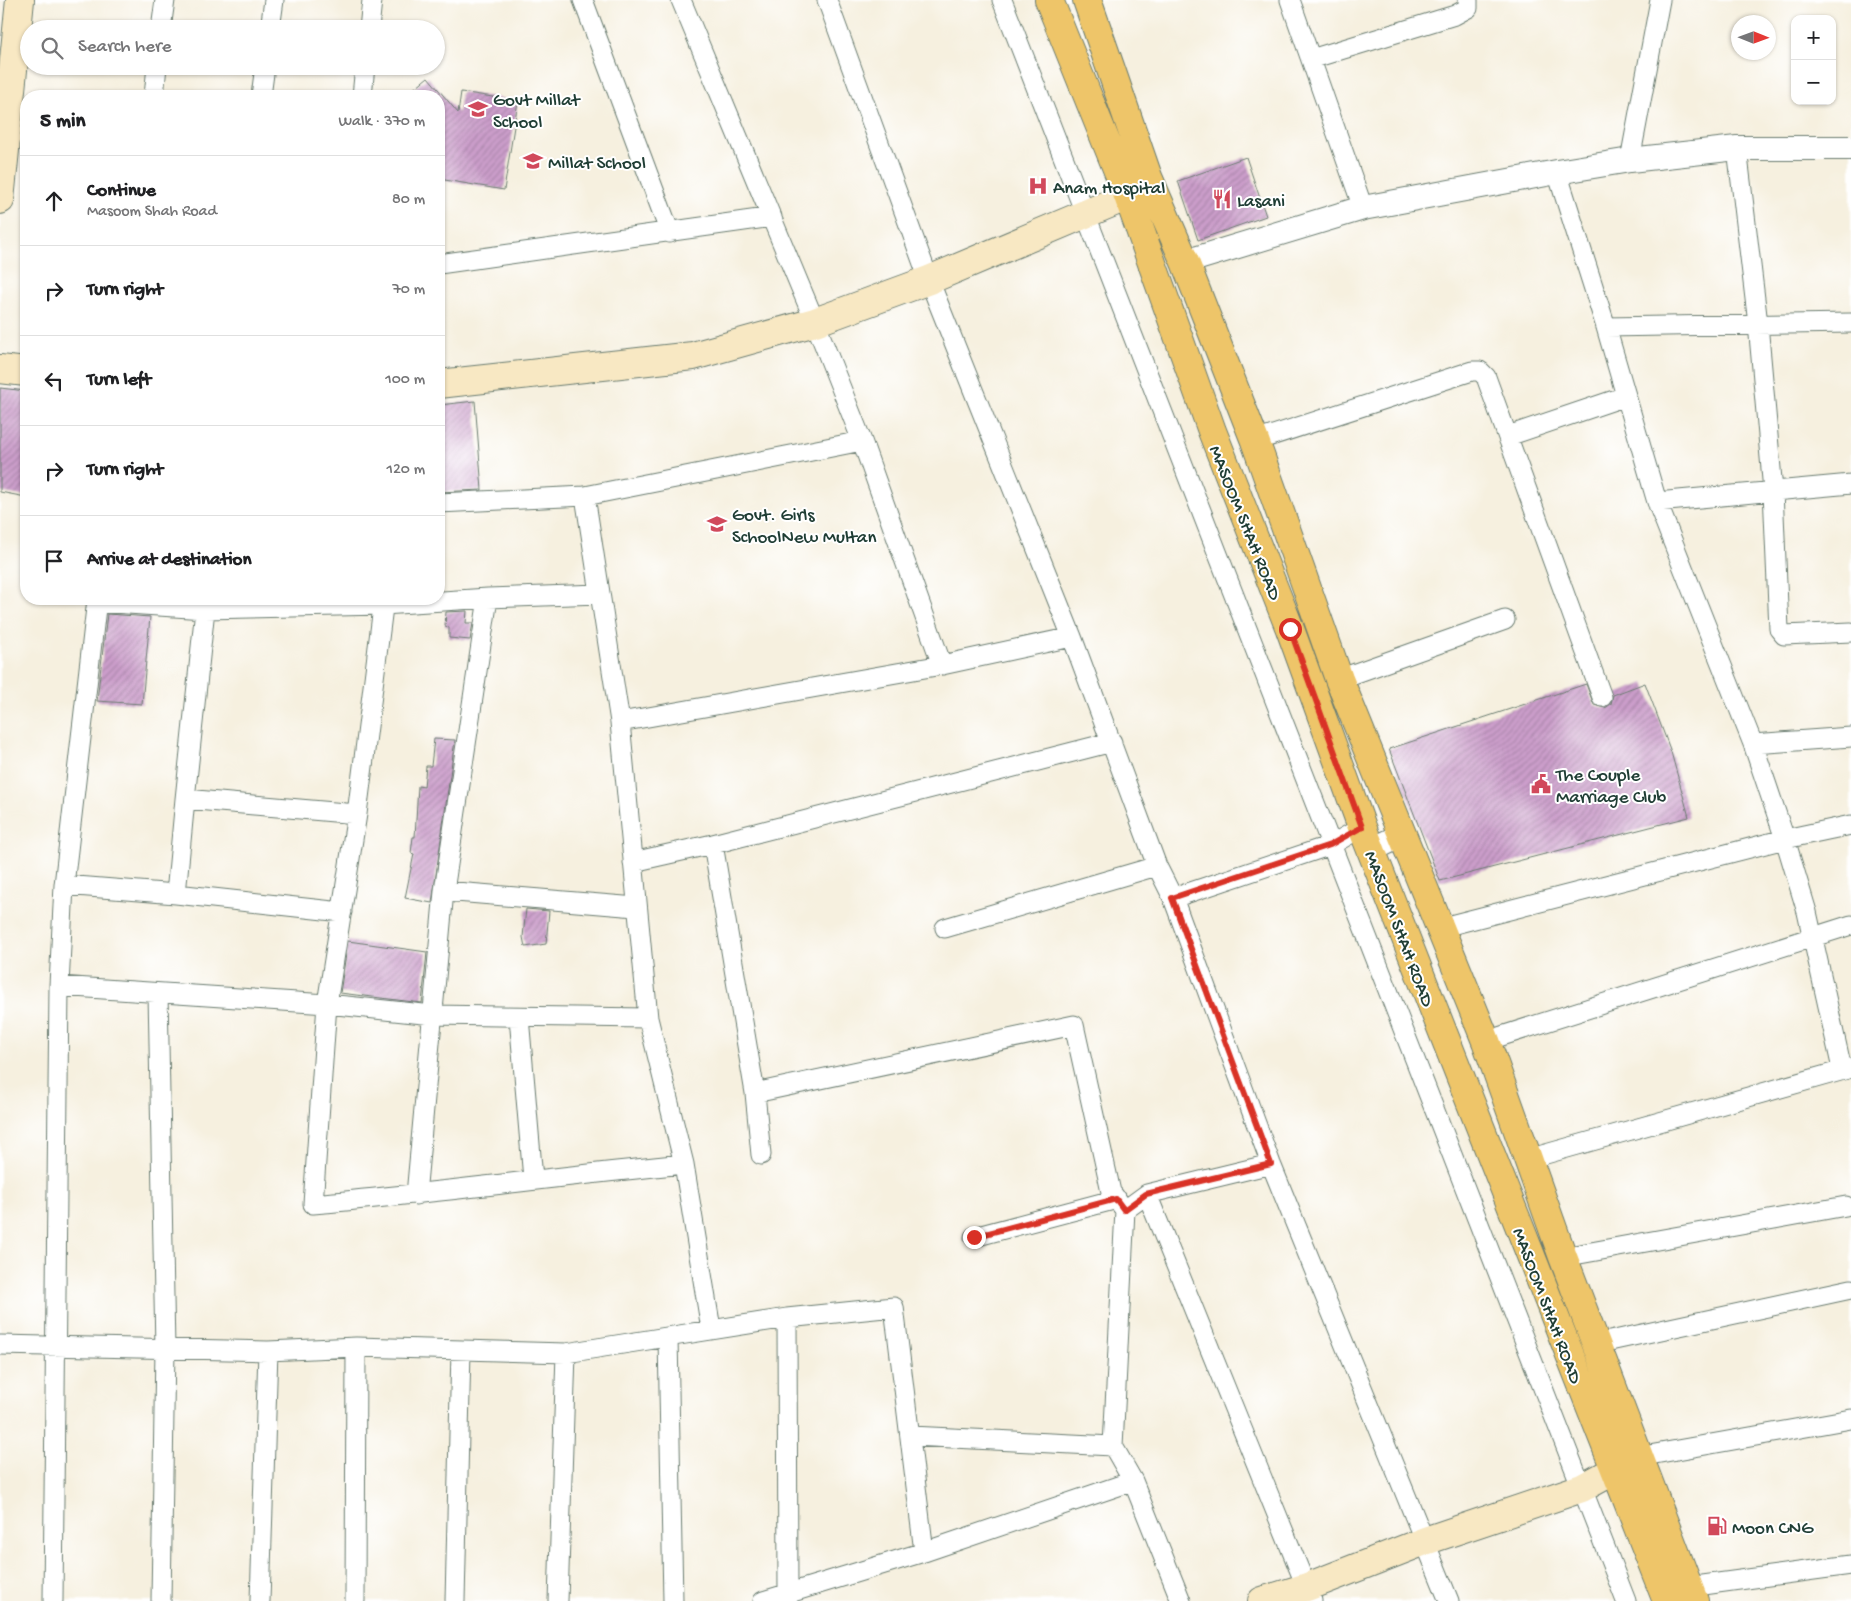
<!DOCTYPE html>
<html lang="en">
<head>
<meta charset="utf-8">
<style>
	body { margin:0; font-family:"Gochi Hand",sans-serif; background:#f2f2f2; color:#202124 }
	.controls { position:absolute; right:15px; top:15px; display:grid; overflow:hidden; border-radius:10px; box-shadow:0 1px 4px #0004 }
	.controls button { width:45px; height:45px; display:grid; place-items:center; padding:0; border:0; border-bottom:1px solid #e0e0e0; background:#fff; color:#202124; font:25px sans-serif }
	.compass { position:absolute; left:1731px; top:15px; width:45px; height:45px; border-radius:50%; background:#fff; box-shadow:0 1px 4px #0004; rotate:91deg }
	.stop { position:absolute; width:15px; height:15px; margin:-11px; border:4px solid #d93025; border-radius:50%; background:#fff }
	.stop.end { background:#d93025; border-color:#fff; box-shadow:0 1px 5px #0008 }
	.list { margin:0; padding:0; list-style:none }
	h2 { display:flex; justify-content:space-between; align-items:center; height:65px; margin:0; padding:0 20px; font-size:21px }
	h2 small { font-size:16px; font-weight:400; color:#757577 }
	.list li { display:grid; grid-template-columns:32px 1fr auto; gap:15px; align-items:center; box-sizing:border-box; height:90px; padding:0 20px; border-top:1px solid #e0e0e0 }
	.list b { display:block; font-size:19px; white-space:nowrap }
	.list p { margin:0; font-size:16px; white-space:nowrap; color:#757577 }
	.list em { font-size:16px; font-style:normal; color:#757577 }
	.icon { flex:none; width:28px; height:28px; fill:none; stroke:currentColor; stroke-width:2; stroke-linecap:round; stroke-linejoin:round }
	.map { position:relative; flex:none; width:1851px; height:1601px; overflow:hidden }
	.search { position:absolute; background:#fff; box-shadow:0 1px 4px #0004; left:20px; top:20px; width:425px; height:55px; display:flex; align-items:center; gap:12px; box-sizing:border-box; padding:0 18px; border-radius:28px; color:#757577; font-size:19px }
	.panel { position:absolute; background:#fff; box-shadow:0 1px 4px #0004; left:20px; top:90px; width:425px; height:515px; border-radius:20px }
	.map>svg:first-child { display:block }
	.building { fill:url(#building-hatch) }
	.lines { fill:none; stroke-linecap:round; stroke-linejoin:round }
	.minor-casing { stroke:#6a7c70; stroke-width:21 }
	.tertiary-casing { stroke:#6a7c70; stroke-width:26 }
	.secondary-casing { stroke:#6a7c70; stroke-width:30 }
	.primary-casing { stroke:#6a7c70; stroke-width:30 }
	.minor { stroke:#fff; stroke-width:19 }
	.tertiary { stroke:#fff; stroke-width:24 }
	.secondary { stroke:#f8e8c3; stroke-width:28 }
	.primary { stroke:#eec569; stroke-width:28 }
	.route { stroke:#d93025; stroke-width:6 }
	.labels { text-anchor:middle; stroke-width:4; stroke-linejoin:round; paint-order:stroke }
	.poi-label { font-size:19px; fill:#1f3d34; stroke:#fff; text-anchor:start }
	.street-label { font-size:19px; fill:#1f3d34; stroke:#fff }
</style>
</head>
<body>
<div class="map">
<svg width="1851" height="1601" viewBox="0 0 1851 1601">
	<defs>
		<pattern id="building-hatch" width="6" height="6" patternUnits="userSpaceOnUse" patternTransform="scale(1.25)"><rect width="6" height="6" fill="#cc9ecb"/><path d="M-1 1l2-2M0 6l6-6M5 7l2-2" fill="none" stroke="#a582a6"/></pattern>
	</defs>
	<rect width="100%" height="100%" fill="#fff"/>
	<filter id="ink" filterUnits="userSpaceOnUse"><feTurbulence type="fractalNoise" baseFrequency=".02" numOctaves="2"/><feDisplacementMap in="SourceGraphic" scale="10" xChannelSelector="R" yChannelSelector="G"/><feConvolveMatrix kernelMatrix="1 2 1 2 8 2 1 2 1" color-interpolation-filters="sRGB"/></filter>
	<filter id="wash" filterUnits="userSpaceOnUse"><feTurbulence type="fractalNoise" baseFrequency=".0096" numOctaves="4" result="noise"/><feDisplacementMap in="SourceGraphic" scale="20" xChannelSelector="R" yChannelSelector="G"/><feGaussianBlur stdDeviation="1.12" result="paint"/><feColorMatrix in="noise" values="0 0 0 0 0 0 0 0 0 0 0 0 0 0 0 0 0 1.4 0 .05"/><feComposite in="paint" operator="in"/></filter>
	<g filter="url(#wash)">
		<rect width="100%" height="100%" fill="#f6f0df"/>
		<g id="blocks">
			<path class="building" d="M428,77l30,36 3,-21 57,9 -14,89 -65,-11v-83h-34z
				M1246,157l20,59 -68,24 -20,-59z
				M0,388l26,3v106l-26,-5z
				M475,401l7,89 -43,2v-87z
				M467,611l-1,12h7l-3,17 -21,-2v-11l-4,-1 1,-14z
				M107,614l43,3 -8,87 -45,-3z
				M1645,683l26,69 18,65 -249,64 -51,-132 197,-65 8,21 11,3 6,-4 2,-9z
				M434,739l21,1 -23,163 -27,-5 9,-44 -3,-1 2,-16h2l3,-51 6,1 2,-21h5z
				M526,909l23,2 -3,33 -21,3 -2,-10z
				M348,941l79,11 -5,51 -82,-10z"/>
		</g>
	</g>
	<g filter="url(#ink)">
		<use href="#blocks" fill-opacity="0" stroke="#6a7c70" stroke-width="1"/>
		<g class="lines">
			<defs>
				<path id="minor" d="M583,0l87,233
					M681,0l134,322 47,119 80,224
					M827,0l102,280 143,357 85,229 16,32 98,266 178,437
					M1002,0l624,1601
					M1290,0l73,208
					M161,29l4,-29
					M270,29l4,-29
					M369,29l3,-29
					M1311,59l144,-44 13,-7v-8
					M154,96l3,-30
					M261,96l4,-30
					M362,96l3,-30
					M1737,148l21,176 15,167 6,138 5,6 67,-3
					M1630,160l30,-160
					M1557,172l49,155 51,175 96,242 32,95 22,73 35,157
					M439,264l333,-47
					M1606,327l245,-4
					M1508,436l118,-40
					M1255,441l217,-70h8l6,6 116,320
					M585,496l35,226 28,296 36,146
					M1657,502l194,-18
					M439,503l146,-7 277,-55
					M384,599l-27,215 -30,190 -14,200c124,-11 247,-28 371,-40l27,165
					M97,602l108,7
					M1339,679l166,-59
					M620,722l322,-57 130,-28
					M1753,744l98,-7
					M357,814l-172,-15 20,-190 178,-4 105,-7 111,-4
					M713,844l42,249 6,62
					M633,862l80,-18 399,-102
					M64,885l112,9 166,18
					M444,891l192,16
					M176,894l9,-95
					M1173,898l158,-53 31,-18
					M945,928l212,-62
					M1439,928l346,-89 66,-14
					M59,986l268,18 106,11 215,3
					M158,993l7,355 -4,253
					M519,1017l14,162
					M1486,1041l365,-116
					M755,1093l319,-68 37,167 14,18
					M1528,1159l323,-91
					M1147,1194l165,407
					M416,1195l28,-304 44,-293
					M974,1237l143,-38
					M1563,1257l283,-51
					M787,1318l1,276
					M668,1337l5,264
					M1596,1344l255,-55
					M0,1345l268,6 88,-4 210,6 221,-35 107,-11 30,245
					M911,1436l202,10
					M1638,1457l213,-38
					M1688,1587l163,-22
					M53,1601l6,-615 5,-101 33,-286
					M260,1601l8,-250
					M355,1601l1,-254
					M455,1601l6,-251
					M558,1601l8,-248
					M763,1601l161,-49 209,-71
					M1181,1601l-48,-120 -20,-35 12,-236 22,-16 124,-30"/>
				<path id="tertiary" d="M1185,262l178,-54 194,-36 73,-12 107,-12h114
					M1371,850l31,-15"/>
				<path id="secondary" d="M0,200l20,-200
					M0,369l26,3
					M439,384l254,-28 122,-34 114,-42 199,-84
					M1262,1601l45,-14 118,-46 157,-53 55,-30"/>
				<path id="primary" d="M1049,0l79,196 84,235 78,198 72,198 305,774
					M1087,0l61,177 37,85 70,179 84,238 147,362 77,216 131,344"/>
			</defs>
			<use href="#minor" class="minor-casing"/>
			<use href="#tertiary" class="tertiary-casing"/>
			<use href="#secondary" class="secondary-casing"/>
			<use href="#primary" class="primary-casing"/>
			<use href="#minor" class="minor"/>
			<use href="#tertiary" class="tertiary"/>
			<use href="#secondary" class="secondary"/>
			<use href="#primary" class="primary"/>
		</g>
	</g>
	<g class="lines" filter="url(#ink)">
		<path class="route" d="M974,1237l142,-38 8,11 22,-16 125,-30 -99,-266 158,-53 32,-18 -72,-198"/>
	</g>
	<defs>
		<symbol id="school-bare" viewBox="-9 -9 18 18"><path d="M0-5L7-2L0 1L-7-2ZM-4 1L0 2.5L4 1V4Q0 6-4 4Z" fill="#d1495b" stroke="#fff" stroke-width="2.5" paint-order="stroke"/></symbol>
		<symbol id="university-bare" viewBox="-9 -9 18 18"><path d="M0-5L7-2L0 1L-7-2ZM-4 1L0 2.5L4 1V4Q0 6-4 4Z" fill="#d1495b" stroke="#fff" stroke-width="2.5" paint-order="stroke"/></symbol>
		<symbol id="hospital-bare" viewBox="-9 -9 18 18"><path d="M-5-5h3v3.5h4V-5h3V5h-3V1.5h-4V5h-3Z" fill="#d1495b" stroke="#fff" stroke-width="2.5" paint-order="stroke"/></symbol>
		<symbol id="restaurant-bare" viewBox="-9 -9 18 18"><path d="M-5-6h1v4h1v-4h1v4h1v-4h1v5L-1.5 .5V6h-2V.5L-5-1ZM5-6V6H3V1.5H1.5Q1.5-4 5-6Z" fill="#d1495b" stroke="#fff" stroke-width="2.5" paint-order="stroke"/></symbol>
		<symbol id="civic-bare" viewBox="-9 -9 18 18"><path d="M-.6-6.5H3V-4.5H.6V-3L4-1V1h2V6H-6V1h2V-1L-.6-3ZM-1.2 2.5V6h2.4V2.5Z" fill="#d1495b" stroke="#fff" stroke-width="2.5" paint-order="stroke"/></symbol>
		<symbol id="fuel-bare" viewBox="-9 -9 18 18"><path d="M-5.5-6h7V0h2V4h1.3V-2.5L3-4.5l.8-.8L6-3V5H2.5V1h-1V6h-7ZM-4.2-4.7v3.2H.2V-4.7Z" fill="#d1495b" stroke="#fff" stroke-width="2.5" paint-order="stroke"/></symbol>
	</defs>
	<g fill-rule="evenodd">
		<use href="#school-bare" x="464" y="95" width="28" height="28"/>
		<use href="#university-bare" x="519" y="147" width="28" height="28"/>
		<use href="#hospital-bare" x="1024" y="172" width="28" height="28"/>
		<use href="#restaurant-bare" x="1208" y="185" width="28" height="28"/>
		<use href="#school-bare" x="703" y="510" width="28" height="28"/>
		<use href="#civic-bare" x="1527" y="770" width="28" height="28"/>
		<use href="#fuel-bare" x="1703" y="1512" width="28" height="28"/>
	</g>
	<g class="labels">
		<g class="poi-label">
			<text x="493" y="105">Govt Millat<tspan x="493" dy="22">School</tspan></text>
			<text x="548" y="168">Millat School</text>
			<text x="1053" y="193">Anam Hospital</text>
			<text x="1237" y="206">Lasani</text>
			<text x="732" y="520">Govt. Girls<tspan x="732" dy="22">SchoolNew Multan</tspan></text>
			<text x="1556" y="780">The Couple<tspan x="1556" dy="22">Marriage Club</tspan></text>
			<text x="1732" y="1533">Moon CNG</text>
		</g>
		<g class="street-label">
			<text transform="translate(1247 522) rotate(68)" y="7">MASOOM SHAH ROAD</text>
			<text transform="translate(1401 928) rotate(69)" y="7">MASOOM SHAH ROAD</text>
			<text transform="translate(1549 1305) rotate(69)" y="7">MASOOM SHAH ROAD</text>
		</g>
	</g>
</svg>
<div class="controls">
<button>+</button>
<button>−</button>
</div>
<svg class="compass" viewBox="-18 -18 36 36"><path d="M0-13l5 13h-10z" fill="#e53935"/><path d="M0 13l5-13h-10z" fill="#757577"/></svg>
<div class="stop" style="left:1290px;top:629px"></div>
<div class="stop end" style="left:974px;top:1237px"></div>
<div class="search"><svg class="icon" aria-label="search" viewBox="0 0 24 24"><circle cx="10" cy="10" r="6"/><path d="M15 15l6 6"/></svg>Search here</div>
<section class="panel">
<h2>5 min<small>Walk · 370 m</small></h2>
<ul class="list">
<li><svg class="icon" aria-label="ahead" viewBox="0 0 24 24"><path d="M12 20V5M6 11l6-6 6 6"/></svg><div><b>Continue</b><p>Masoom Shah Road</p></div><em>80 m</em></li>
<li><svg class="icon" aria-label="right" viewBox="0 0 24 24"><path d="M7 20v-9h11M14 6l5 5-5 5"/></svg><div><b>Turn right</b></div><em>70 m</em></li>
<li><svg class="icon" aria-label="left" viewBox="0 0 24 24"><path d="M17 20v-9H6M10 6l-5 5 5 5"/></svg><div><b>Turn left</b></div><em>100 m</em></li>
<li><svg class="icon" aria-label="right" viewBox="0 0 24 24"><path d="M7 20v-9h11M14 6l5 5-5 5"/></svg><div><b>Turn right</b></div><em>120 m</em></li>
<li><svg class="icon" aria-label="arrive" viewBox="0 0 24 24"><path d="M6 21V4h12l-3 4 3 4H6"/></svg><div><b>Arrive at destination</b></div></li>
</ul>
</section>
</div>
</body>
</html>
